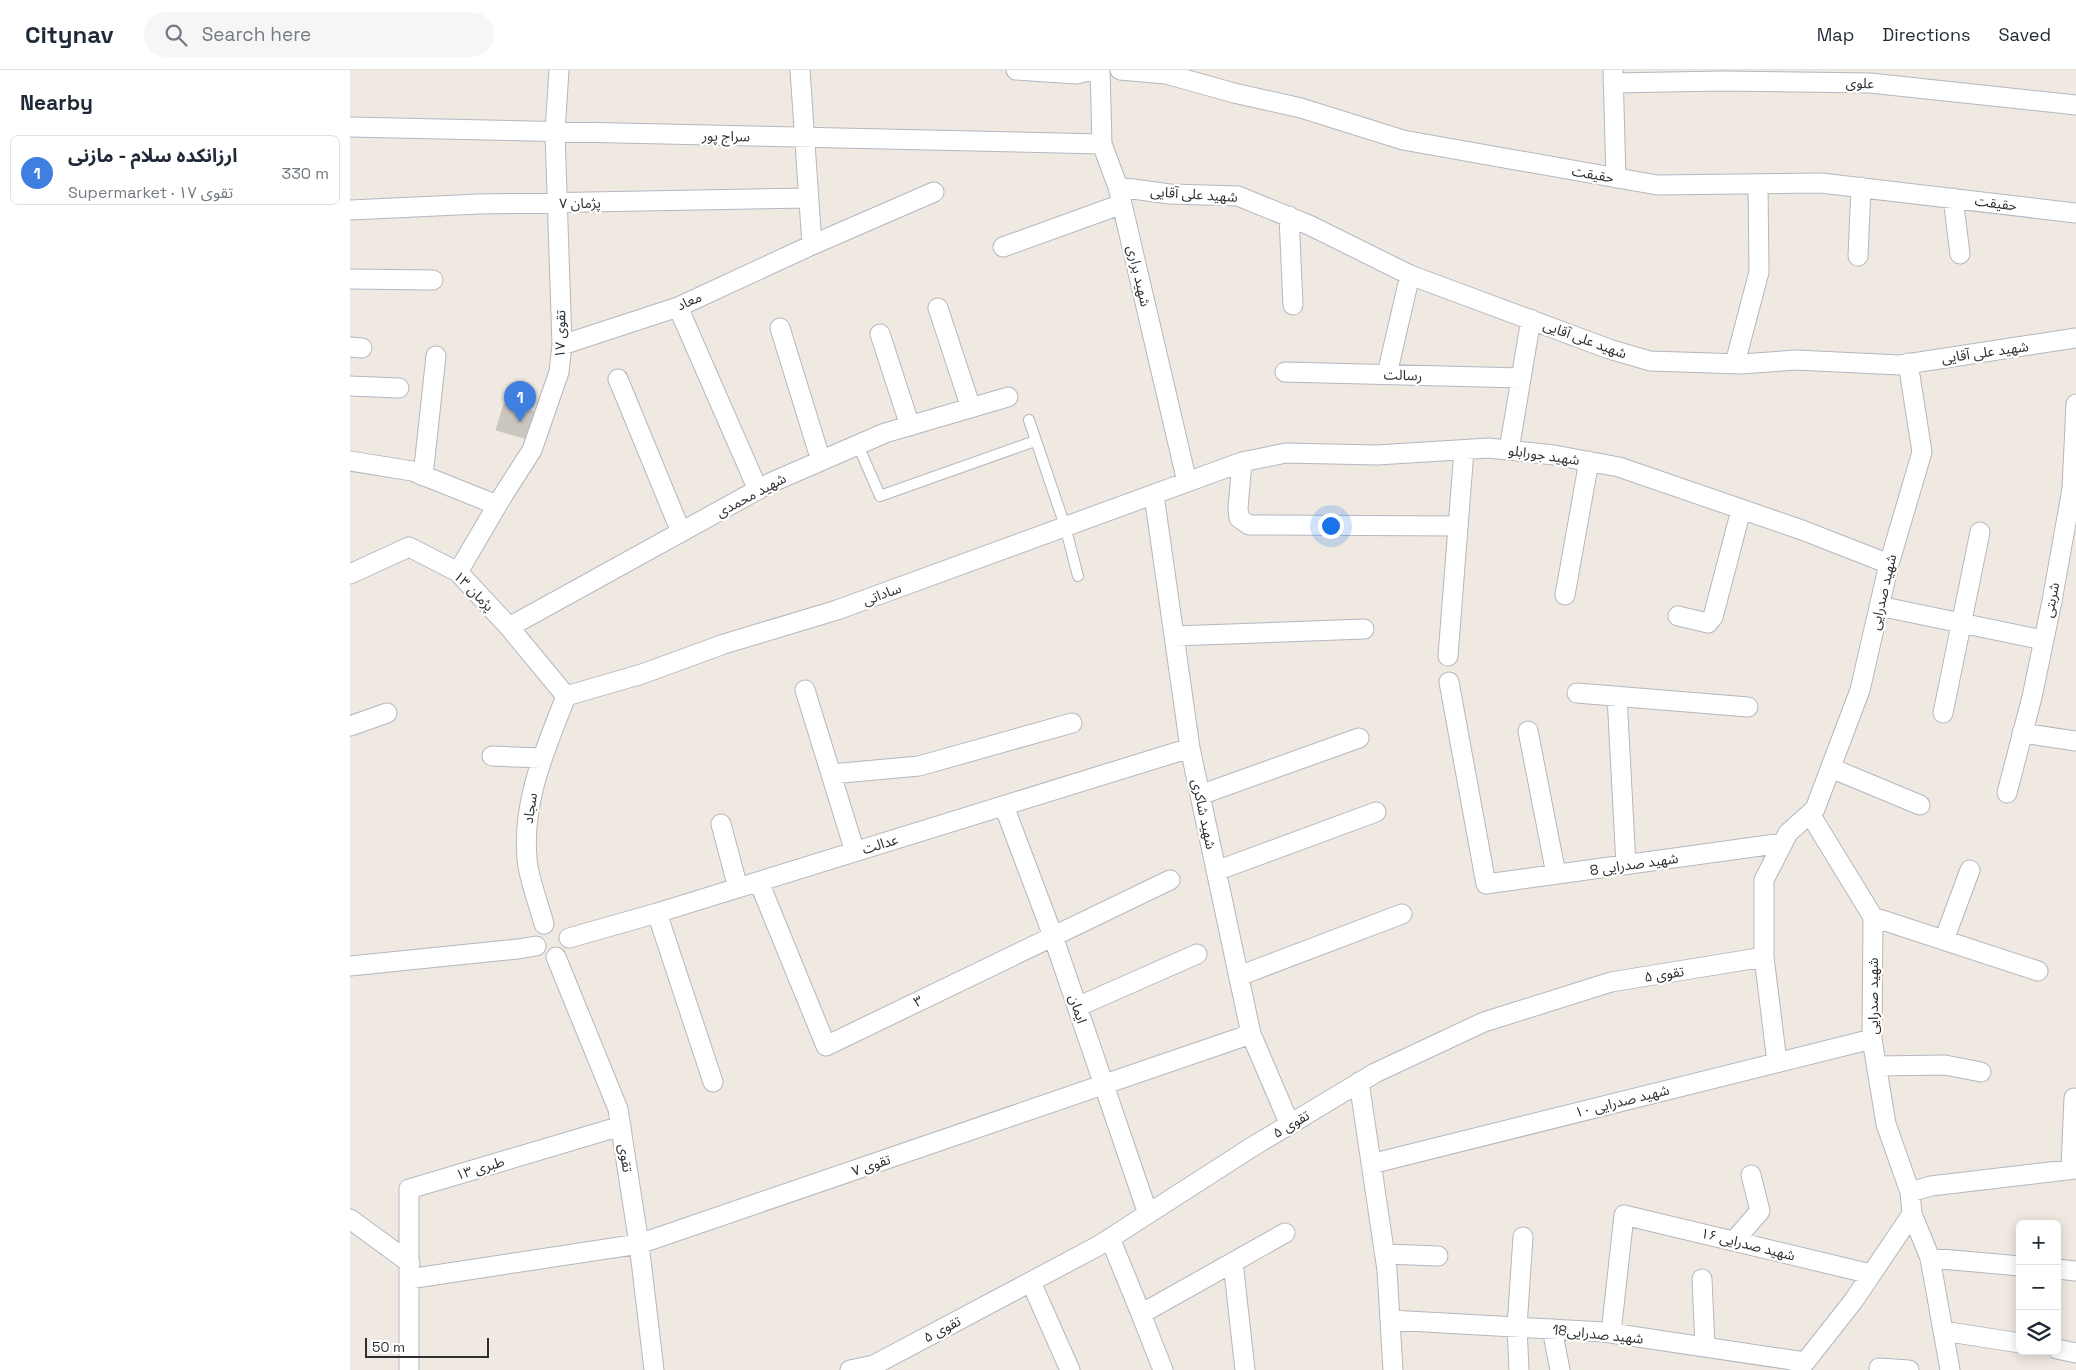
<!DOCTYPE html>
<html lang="en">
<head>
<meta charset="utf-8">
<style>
	body { margin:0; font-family:"Space Grotesk","Noto Sans Arabic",sans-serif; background:#f6f6f7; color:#1f2937 }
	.controls { position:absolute; right:15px; bottom:15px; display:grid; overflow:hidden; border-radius:8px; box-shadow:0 2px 12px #0003 }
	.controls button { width:45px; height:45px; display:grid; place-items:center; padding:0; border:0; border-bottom:1px solid #e0e1e3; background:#fff; color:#1f2937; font:25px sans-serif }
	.scale { position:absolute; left:15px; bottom:12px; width:124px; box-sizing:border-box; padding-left:5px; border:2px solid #2e2e2e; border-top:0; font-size:14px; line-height:18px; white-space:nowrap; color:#2e2e2e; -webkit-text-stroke:4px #fff; paint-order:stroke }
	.you { position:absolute; left:980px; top:455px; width:18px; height:18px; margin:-12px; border:4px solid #fff; border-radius:50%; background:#1a73e8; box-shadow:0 0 0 8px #1a73e833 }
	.badge { display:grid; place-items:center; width:32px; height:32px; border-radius:50%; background:#4264fb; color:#fff; font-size:16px; font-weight:700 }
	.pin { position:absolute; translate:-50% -41px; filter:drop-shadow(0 1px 2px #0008) }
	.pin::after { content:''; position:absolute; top:26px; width:18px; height:15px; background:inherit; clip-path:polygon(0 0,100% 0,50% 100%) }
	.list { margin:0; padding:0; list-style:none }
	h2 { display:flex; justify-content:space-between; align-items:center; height:65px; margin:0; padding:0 20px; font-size:21px }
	h2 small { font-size:16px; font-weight:400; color:#747a83 }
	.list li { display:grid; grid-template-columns:32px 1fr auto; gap:15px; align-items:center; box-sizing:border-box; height:70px; margin:0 10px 10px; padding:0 10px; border:1px solid #e0e1e3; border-radius:8px }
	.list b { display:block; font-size:19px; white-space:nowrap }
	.list p { margin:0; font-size:16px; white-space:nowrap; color:#747a83 }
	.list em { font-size:16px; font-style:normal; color:#747a83 }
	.icon { flex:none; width:28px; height:28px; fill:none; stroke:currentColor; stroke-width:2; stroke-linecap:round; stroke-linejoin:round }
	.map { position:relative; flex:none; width:1726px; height:1300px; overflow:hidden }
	header { display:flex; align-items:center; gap:30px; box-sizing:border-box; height:70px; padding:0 25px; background:#fff; border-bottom:1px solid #e0e1e3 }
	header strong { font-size:24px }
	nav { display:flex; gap:28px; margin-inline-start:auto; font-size:18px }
	.search { width:350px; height:45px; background:#f6f6f7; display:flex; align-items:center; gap:12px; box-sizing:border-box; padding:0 18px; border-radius:28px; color:#747a83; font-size:19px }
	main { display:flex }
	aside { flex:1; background:#fff }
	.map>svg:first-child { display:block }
	.building { fill:#cbc7bf; stroke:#cbc5ba }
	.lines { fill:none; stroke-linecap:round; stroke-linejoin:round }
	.service-casing { stroke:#b4b7c1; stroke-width:12 }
	.minor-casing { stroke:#b4b7c1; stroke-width:21 }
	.service { stroke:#fff; stroke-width:10 }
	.minor { stroke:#fff; stroke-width:19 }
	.labels { text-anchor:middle; stroke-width:4.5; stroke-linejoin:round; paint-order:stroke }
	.street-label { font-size:14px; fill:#2e2e2e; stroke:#fff }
</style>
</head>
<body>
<header>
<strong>Citynav</strong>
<div class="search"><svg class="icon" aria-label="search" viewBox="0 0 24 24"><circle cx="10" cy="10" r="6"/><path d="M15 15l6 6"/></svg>Search here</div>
<nav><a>Map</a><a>Directions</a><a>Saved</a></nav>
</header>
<main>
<aside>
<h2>Nearby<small></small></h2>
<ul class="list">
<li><span class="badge" style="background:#3f7fe0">1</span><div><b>ارزانکده سلام - مازنی</b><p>Supermarket · تقوی ۱۷</p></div><em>330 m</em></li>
</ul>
</aside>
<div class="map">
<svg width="1726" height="1300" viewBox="0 0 1726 1300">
	<rect width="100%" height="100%" fill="#efe9e1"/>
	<path class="building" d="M154,334l40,10 -9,27 -39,-11z"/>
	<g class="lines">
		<defs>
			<path id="service" d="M679,350l36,106 13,50
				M508,375l22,51 155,-55"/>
			<path id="minor" d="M450,0l12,175
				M666,0l60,4 17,-4
				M750,0l2,74 16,43 69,295
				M770,0l46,4 68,19 67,15 102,32 254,45 164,-2 255,30
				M1263,0l3,108
				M1263,13l110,-2 147,2 206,22
				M0,57l752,17
				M768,117l52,7 68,2 71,29 101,50 199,74 41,12 91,3 55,-4 104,5 176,-27
				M1603,128l7,56
				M0,140l129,-6 330,-6
				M939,146l4,89
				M653,177l119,-43
				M1508,186l3,-69
				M0,209l83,1
				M328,237l80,183
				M588,238l33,100
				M430,258l41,133
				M530,264l30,92
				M212,275l116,-38 134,-62 122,-53
				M0,277l12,1
				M1385,293l24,-91 -1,-88
				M935,302l236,6
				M1037,304l23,-99
				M268,309l63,153
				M0,316l49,2
				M1159,380l22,-131
				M0,391l62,10 85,34
				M892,392l-4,46 1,10 10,7 209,1
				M73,406l13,-120
				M804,425l36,253 61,286 39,91
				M108,502l44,-75 30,-47 27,-78 3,-27 -7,-213 4,-62
				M0,504l59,-27 49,25 51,55 57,69 76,-22 82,-30 113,-34 405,-148 44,-9 91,2 112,-7 65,7 65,12 183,63 87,34
				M1215,525l24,-134
				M1529,536l164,34
				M1328,546l30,7 5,-6 28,-107
				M159,557l261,-144 115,-50 123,-36
				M824,566l190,-7
				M1098,586l16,-206
				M1099,612l37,202 297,-41
				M455,620l50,162
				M1227,623l171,14
				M1267,626l9,169
				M1593,643l37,-181
				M0,656l37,-13
				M1178,661l28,143
				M1672,663l54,8
				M142,686l50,2
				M1481,698l89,37
				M481,704l88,-8 153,-43
				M1657,723l25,-96 20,-96 20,-112 4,-85
				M850,725l159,-57
				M654,736l49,130 95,278
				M1460,744l63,103 -1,122 14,85 24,68 2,22 18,44 20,112
				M371,754l17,64
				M866,801l160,-59
				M409,812l67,164 344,-166
				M307,843l56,169
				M1523,847l165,54
				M194,854c-5,-20 -16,-46 -17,-66 -5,-58 19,-110 39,-162
				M219,868l88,-25 533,-165
				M1594,870l26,-70
				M206,887l62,152 21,135 15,126
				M0,896l168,-17 18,-3
				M889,906l163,-62
				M727,937l120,-53
				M1427,992l-13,-105v-77l24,-47 27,-24 45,-119 29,-126 33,-112 -14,-89
				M1527,996l68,-1 36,7
				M1009,1012l28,188 6,100
				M1021,1094l501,-125
				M1721,1099l3,-71
				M1560,1122l21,-6 145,-17
				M0,1149l60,44
				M760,1168l31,76 144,-81
				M1384,1171l26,-30 -9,-36
				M1035,1184l53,2
				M1580,1188l90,8
				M883,1192l12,108
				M1707,1199l19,2
				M59,1209l230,-35 612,-210
				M1352,1209l3,68
				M681,1212l39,88
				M791,1244l22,56
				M1040,1250l214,12 201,30
				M1202,1259l8,41
				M1593,1261l77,12
				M1261,1263l13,-118 247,59
				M1707,1279l19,4
				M1529,1298l30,2
				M59,1300v-181l212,-63
				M500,1300l24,-5 224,-119 154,-99 123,-74 109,-51 127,-40 153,-25
				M1169,1300l-2,-43 6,-90
				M1449,1300l55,-70 58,-86"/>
		</defs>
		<use href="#service" class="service-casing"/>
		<use href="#minor" class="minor-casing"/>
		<use href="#service" class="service"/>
		<use href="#minor" class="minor"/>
	</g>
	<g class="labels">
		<g class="street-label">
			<text transform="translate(1510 13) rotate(2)" y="5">علوی</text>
			<text transform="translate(376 66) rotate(1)" y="5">سراج پور</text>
			<text transform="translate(1243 104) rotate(10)" y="5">حقیقت</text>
			<text transform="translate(844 124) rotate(4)" y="5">شهید علی آقایی</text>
			<text transform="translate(230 133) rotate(-1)" y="5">پژمان ۷</text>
			<text transform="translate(1646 133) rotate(7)" y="5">حقیقت</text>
			<text transform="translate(789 206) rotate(77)" y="5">شهید براری</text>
			<text transform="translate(339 231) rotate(-24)" y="5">معاد</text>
			<text transform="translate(210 264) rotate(-89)" y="5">تقوی ۱۷</text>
			<text transform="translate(1235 269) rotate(20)" y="5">شهید علی آقایی</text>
			<text transform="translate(1635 282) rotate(-8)" y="5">شهید علی آقایی</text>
			<text transform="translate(1053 305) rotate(2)" y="5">رسالت</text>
			<text transform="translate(1194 385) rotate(8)" y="5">شهید جورابلو</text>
			<text transform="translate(401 425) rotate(-28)" y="5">شهید محمدی</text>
			<text transform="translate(124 521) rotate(45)" y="5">پژمان ۱۳</text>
			<text transform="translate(1533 522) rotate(-77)" y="5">شهید صدرایی</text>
			<text transform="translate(532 524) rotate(-20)" y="5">ساداتی</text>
			<text transform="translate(1701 530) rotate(-79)" y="5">شربتی</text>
			<text transform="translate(180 738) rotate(-81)" y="5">سجاد</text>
			<text transform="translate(854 744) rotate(78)" y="5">شهید شاکری</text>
			<text transform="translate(530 774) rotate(-17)" y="5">عدالت</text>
			<text transform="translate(1284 794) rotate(-8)" y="5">شهید صدرایی 8</text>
			<text transform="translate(1314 904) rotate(-9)" y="5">تقوی ۵</text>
			<text transform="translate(1523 926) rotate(-90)" y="5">شهید صدرایی</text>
			<text transform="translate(568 931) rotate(-26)" y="5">۳</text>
			<text transform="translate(728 939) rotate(72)" y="5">ایمان</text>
			<text transform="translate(1272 1031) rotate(-14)" y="5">شهید صدرایی ۱۰</text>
			<text transform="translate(941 1054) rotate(-31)" y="5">تقوی ۵</text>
			<text transform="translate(276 1088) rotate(81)" y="5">تقوی</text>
			<text transform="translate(521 1095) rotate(-19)" y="5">تقوی ۷</text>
			<text transform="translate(130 1098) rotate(-17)" y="5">طبری ۱۳</text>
			<text transform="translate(1398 1174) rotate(14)" y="5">شهید صدرایی ۱۶</text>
			<text transform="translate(592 1259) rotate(-28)" y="5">تقوی ۵</text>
			<text transform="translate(1248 1264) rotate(6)" y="5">شهید صدرایی18</text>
		</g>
	</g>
</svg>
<div class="controls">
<button>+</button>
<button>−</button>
<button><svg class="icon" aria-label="layers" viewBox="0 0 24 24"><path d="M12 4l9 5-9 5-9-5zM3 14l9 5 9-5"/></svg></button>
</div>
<div class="scale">50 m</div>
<div class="you"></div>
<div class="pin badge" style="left:170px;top:352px;background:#3f7fe0">1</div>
</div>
</main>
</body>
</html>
